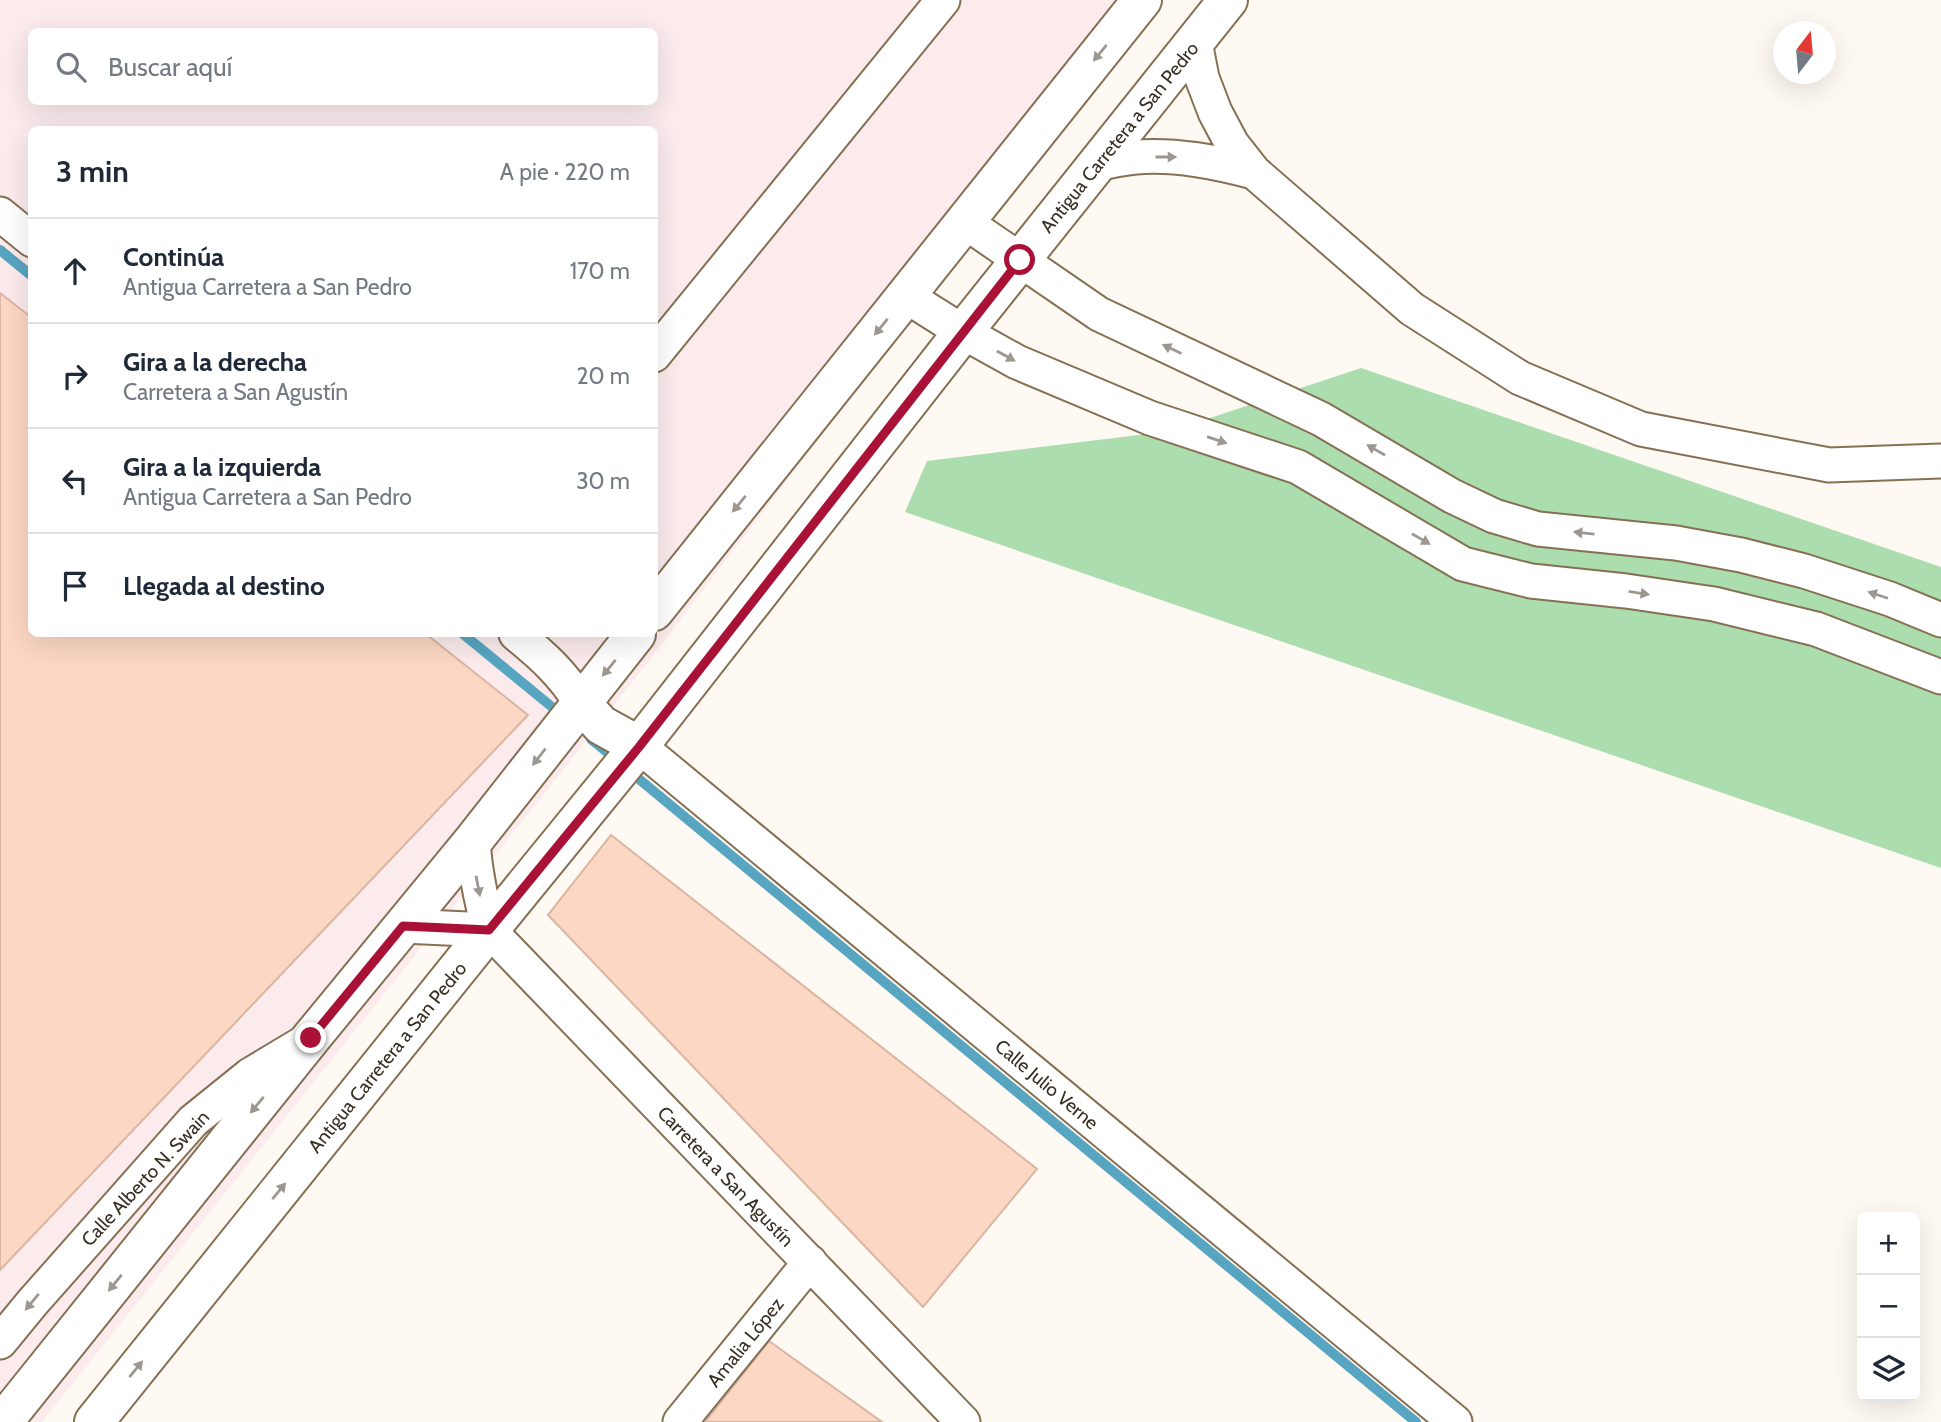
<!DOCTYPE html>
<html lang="es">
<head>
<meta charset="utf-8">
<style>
	body { margin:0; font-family:Cabin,sans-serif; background:#f2f2f3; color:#1f2937 }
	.controls { position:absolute; right:21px; bottom:21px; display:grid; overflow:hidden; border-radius:10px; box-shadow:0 7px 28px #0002 }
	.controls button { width:63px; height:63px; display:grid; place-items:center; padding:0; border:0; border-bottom:2px solid #e0e1e3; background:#fff; color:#1f2937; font:35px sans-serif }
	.compass { position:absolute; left:1773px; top:21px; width:63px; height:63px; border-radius:50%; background:#fff; box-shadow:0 7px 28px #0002; rotate:16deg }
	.stop { position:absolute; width:21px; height:21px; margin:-16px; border:5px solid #a91136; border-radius:50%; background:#fff }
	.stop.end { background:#a91136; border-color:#fff; box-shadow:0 2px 7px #0008 }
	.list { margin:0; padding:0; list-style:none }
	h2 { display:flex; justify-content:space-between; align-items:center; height:91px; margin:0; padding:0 28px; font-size:30px }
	h2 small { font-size:23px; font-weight:400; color:#747a83 }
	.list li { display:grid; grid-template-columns:46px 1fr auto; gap:21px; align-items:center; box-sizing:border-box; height:105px; padding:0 28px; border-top:2px solid #e0e1e3 }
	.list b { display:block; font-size:26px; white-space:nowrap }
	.list p { margin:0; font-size:23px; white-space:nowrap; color:#747a83 }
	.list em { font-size:23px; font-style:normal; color:#747a83 }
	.icon { flex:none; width:38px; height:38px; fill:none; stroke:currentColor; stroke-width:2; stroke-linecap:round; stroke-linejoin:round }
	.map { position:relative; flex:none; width:1941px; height:1422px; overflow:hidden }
	.search { position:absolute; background:#fff; box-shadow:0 7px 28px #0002; left:28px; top:28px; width:630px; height:77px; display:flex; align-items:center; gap:18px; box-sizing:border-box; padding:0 24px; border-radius:10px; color:#747a83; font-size:26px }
	.panel { position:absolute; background:#fff; box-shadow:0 7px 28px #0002; left:28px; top:126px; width:630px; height:511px; border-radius:10px }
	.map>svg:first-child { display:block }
	.industrial { fill:#fbebec; fill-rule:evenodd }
	.green { fill:#abddae }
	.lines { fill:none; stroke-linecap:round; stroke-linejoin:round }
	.stream { stroke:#57a5c1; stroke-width:10 }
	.building { fill:#fcd7c4; stroke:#d9b5a2; stroke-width:2 }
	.minor-casing { stroke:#857053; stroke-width:37 }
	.major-casing { stroke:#857053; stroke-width:42 }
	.minor { stroke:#fff; stroke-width:33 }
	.major { stroke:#fff; stroke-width:38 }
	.oneway { fill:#9c9791 }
	.route { stroke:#a91136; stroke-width:9 }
	.labels { text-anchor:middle; stroke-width:5; stroke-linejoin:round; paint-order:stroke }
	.street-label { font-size:19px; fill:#382f23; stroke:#fff }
</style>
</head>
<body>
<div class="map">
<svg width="1941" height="1422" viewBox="0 0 1941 1422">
	<rect width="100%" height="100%" fill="#fef9f2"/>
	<path class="industrial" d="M0,0h1156l-549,715 -565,707h-42zM32,32h622v70h-622zM32,130h622v504h-622z"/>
	<path class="green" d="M1361,368l580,199v301l-1036,-356 22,-51 244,-30z"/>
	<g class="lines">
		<path class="stream" d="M0,250l32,26
			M463,634l100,82
			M591,739l26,21
			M628,770l788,652"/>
	</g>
	<path class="building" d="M0,293l32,25v316h394l102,81 -528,555z
		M611,835l426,334 -114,138 -375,-392z
		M769,1341l113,81h-177z"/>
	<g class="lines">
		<defs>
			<path id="minor" d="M1195,42l7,36 13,34 17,32 22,28 158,137 108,69 121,51 188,36 112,-4
				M1099,163c12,-2 25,-5 37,-6 41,-3 80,5 118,15
				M0,214l32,26
				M965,222l134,92 222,105 131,77 42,20 44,13 138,14 65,12 63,16 86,28 51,21
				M906,296l57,36 54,30 133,56 148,49 165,97 68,17 95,10 88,13 102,25 125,48
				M654,355l289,-355
				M516,634c27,22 46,39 65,69
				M639,746l816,676
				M473,841c2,31 8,59 16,89l474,492
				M403,926l86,4
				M0,1342l32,-39 161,-182 57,-46 50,-30
				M680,1422l130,-160"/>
			<path id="major" d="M654,611l488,-611
				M581,703l20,22 38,21
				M3,1422l308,-384 162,-197 163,-207
				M94,1422l395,-492 150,-184 324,-414 265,-332"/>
		</defs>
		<use href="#minor" class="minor-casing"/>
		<use href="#major" class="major-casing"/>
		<use href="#minor" class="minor"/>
		<use href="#major" class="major"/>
	</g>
	<defs><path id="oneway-solid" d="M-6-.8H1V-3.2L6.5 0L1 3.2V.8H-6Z" transform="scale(1.75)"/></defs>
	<g class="oneway">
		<use href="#oneway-solid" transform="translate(1100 53) rotate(129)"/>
		<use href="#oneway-solid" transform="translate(1166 157)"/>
		<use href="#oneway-solid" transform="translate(881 327) rotate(129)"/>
		<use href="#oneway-solid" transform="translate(1172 349) rotate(-155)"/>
		<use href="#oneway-solid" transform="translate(1006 356) rotate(29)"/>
		<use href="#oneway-solid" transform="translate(1217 440) rotate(19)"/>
		<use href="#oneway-solid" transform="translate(1376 450) rotate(-150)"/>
		<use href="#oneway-solid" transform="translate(739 504) rotate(129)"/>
		<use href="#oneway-solid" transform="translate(1584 533) rotate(-174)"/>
		<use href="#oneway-solid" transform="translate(1421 539) rotate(30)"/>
		<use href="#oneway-solid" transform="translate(1639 593) rotate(9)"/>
		<use href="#oneway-solid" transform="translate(1878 595) rotate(-162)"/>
		<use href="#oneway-solid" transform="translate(609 668) rotate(129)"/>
		<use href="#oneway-solid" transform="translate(539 757) rotate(128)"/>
		<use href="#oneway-solid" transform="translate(478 886) rotate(79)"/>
		<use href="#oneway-solid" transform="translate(257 1105) rotate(129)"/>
		<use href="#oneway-solid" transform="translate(279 1191) rotate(-51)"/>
		<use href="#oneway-solid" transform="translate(115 1283) rotate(129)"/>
		<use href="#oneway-solid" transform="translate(32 1302) rotate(130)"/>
		<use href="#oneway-solid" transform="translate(136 1369) rotate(-51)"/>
	</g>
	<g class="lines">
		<path class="route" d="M311,1038l92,-112 86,4 150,-183 381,-487"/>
	</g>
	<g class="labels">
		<g class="street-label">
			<text transform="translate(1119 137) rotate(-51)" y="7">Antigua Carretera a San Pedro</text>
			<text transform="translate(387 1057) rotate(-51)" y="7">Antigua Carretera a San Pedro</text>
			<text transform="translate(1047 1084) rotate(40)" y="7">Calle Julio Verne</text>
			<text transform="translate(726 1176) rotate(46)" y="7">Carretera a San Agustín</text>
			<text transform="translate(145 1178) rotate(-47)" y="7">Calle Alberto N. Swain</text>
			<text transform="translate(745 1342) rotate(-51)" y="7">Amalia López</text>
		</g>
	</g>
</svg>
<div class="controls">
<button>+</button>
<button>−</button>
<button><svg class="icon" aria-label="layers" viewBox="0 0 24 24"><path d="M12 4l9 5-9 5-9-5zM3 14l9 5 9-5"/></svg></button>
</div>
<svg class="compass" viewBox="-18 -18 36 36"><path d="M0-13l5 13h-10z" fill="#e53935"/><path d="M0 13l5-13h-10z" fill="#747a83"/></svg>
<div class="stop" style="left:1020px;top:260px"></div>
<div class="stop end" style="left:311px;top:1038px"></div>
<div class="search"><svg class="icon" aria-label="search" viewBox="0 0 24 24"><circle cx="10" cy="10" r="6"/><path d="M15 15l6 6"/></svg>Buscar aquí</div>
<section class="panel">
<h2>3 min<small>A pie · 220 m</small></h2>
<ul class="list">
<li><svg class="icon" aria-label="ahead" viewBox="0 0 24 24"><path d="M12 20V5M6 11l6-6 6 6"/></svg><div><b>Continúa</b><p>Antigua Carretera a San Pedro</p></div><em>170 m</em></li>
<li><svg class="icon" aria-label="right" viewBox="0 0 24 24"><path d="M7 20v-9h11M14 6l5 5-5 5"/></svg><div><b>Gira a la derecha</b><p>Carretera a San Agustín</p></div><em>20 m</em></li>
<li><svg class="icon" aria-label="left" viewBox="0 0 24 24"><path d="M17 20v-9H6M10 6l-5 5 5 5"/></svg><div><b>Gira a la izquierda</b><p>Antigua Carretera a San Pedro</p></div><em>30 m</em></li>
<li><svg class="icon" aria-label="arrive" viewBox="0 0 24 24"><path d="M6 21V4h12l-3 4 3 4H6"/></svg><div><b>Llegada al destino</b></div></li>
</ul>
</section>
</div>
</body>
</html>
